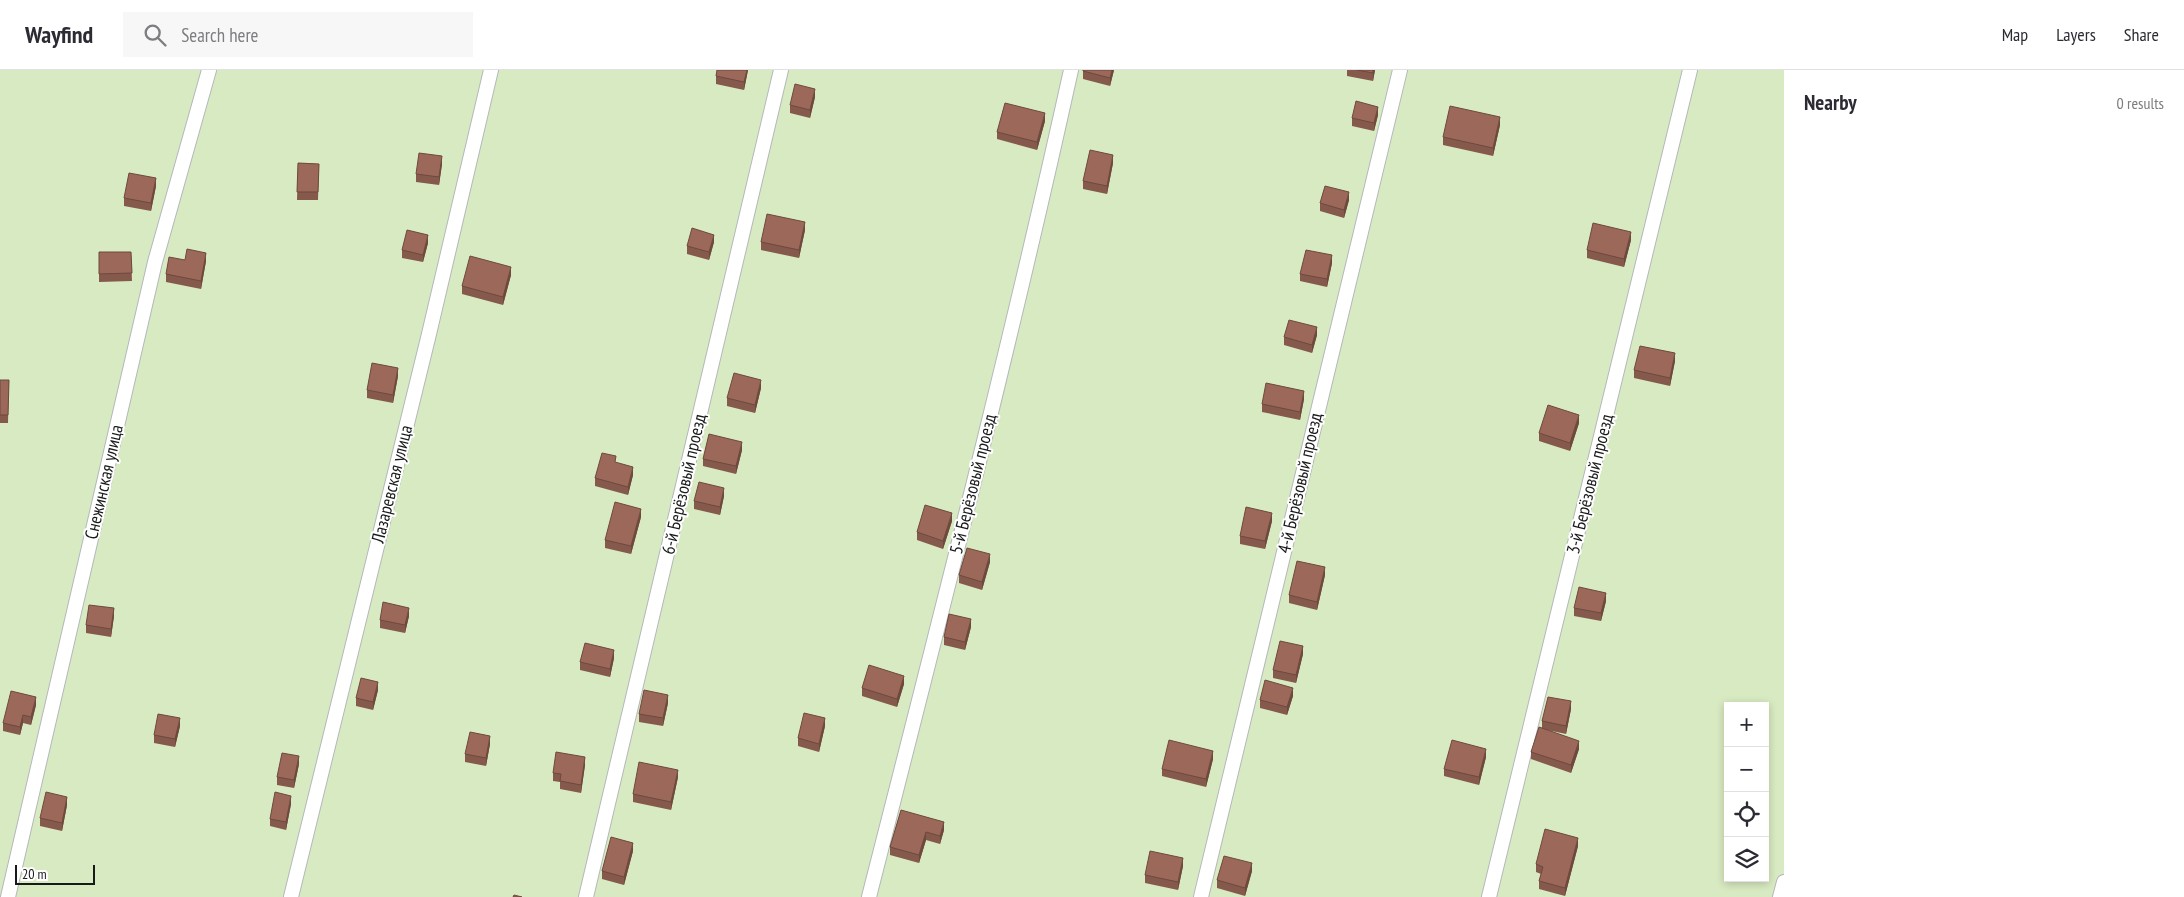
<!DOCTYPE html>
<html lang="en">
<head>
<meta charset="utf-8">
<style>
	body { margin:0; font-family:"PT Sans Narrow",sans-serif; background:#f7f7f7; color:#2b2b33 }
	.controls { position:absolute; right:15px; bottom:15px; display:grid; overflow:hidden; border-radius:0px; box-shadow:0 2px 8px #0003 }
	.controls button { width:45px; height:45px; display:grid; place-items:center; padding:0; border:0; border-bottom:1px solid #e1e1e2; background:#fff; color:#2b2b33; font:25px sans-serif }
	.scale { position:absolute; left:15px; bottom:12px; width:80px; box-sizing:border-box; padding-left:5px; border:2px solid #18191a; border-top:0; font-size:14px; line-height:18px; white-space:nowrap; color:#18191a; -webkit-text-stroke:4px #fff; paint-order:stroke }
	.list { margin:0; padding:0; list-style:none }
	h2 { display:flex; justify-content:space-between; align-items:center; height:65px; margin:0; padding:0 20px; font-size:21px }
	h2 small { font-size:16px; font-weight:400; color:#7c7c81 }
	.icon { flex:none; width:28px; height:28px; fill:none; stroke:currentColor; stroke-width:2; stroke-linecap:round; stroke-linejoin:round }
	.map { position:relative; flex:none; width:1784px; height:827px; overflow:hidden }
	header { display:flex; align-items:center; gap:30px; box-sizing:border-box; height:70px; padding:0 25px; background:#fff; border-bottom:1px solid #e1e1e2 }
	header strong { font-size:24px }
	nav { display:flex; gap:28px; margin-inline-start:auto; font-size:18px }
	.search { width:350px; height:45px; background:#f7f7f7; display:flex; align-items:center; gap:12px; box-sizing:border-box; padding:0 18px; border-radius:0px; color:#7c7c81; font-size:19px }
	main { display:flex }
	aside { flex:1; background:#fff }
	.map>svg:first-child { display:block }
	.green { fill:#d8eac1; fill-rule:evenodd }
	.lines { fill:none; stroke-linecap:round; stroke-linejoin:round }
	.service-casing { stroke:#b4b8ba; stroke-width:16 }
	.service { stroke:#fff; stroke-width:14 }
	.wall { fill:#86594d }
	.shaded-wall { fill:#6d493e }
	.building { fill:#9c6859; stroke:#6d493e }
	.labels { text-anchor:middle; stroke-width:4; stroke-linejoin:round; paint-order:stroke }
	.street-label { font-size:18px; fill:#18191a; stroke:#fff }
</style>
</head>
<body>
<header>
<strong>Wayfind</strong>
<div class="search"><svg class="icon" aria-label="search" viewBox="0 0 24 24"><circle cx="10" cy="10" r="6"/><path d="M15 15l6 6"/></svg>Search here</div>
<nav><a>Map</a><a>Layers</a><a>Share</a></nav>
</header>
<main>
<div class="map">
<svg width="1784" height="827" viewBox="0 0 1784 827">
	<rect width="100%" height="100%" fill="#f7fafd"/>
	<path class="green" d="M0,0h1784v827h-1784zM1728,636h37v172h-37z"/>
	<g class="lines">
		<defs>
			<path id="service" d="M8,827l147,-635 54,-192
				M291,827l138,-563 62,-264
				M586,827l195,-827
				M869,827c70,-275 141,-550 202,-827
				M1201,827l199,-827
				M1489,827l201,-827
				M1780,827l4,-15"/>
		</defs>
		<use href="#service" class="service-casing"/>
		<use href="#service" class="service"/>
	</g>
	<path class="wall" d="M717,0h31l-4,20 -28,-6v-8z
		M1083,0h31l-4,16 -27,-7z
		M1347,0h28l-2,11 -26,-5z
		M815,27l-5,21 -20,-5v-8z
		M1378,45l-4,16 -22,-5v-8z
		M1045,51l-8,29 -40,-11v-7z
		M1500,55l-7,31 -50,-11v-8z
		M298,93l21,1 -1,36h-21z
		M1113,93l-6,31 -24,-5v-8z
		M442,94l-3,21 -23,-3v-8z
		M156,116l-5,25 -27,-5v-8z
		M1349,130l-5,18 -24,-7v-8z
		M805,160l-6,28 -38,-8v-8z
		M1631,170l-7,27 -37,-9v-8z
		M714,172l-5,18 -22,-6v-8z
		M428,173l-5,19 -21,-4v-8z
		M99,182h32l1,29 -33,1z
		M185,190l21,1 -5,28 -35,-7v-8z
		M1332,193l-5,24 -27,-6v-7z
		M511,205l-8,30 -41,-11v-8z
		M1317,265l-5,18 -28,-8v-8z
		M1675,291l-5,25 -36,-8v-8z
		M398,306l-5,27 -26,-5v-8z
		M0,310h9l-1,43h-8z
		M761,318l-6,25 -28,-7v-8z
		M1304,329l-4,21 -38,-8v-8z
		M1579,353l-9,28 -31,-10v-8z
		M742,380l-6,24 -33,-8v-7z
		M616,393l17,12 -5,20 -33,-9v-8z
		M724,426l-4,19 -26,-6v-8z
		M641,447l-10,37 -26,-6v-8z
		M952,451l-9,28 -26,-9v-8z
		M1272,451l-7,28 -25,-5v-8z
		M990,492l-8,28 -23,-7v-8z
		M1325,505l-8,35 -28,-7v-8z
		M1606,531l-5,20 -27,-5v-8z
		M114,546l-3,21 -25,-4v-8z
		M409,546l-4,17 -25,-5v-8z
		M971,557l-6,23 -21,-5v-8z
		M1303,584l-7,29 -23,-5v-8z
		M614,588l-4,19 -30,-7v-8z
		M904,614l-7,23 -35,-11v-8z
		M378,620l-5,20 -17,-4v-8z
		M1293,626l-6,19 -27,-7v-8z
		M668,633l-5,23 -24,-4v-8z
		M36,635l-5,20 -8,-2 -3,12 -17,-4v-8z
		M1571,639l-5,25 -19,-4 32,19 -8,24 -40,-14v-7l11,-24v-7z
		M180,656l-5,21 -21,-4v-8z
		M825,656l-6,26 -21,-6v-8z
		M490,674l-4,22 -21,-4v-8z
		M1486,687l-7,28 -35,-9v-7z
		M1213,689l-7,28 -44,-11v-7z
		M299,694l-5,24 -17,-3v-8z
		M585,695l-4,28 -21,-4v-7l-7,-1v-8z
		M678,707l-7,33 -38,-8v-8z
		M291,734l-5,26 -16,-4v-7z
		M67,735l-5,26 -22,-5v-8z
		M901,740l43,20 -4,14 -14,-4 -7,23 -29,-8v-8z
		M1578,776l-13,50 -26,-7v-8l2,-7 -5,-2v-8z
		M633,781l-9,34 -22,-6v-8z
		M1183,796l-5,24 -33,-7v-8z
		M1252,801l-7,25 -28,-8v-8z"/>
	<path class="shaded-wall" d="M747,0h1l-4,20v-8z
		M1112,0h2l-4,16v-8z
		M1373,0h2l-2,11z
		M815,19v8l-5,21v-8z
		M1378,37v8l-4,16v-8z
		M1045,43v8l-8,29v-8z
		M1500,47v8l-7,31v-8z
		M1113,85v8l-6,31v-8z
		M442,86v8l-3,21v-8z
		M156,108v8l-5,25v-8z
		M1349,122v8l-5,18v-8z
		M805,152v8l-6,28v-8z
		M1631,162v8l-7,27v-8z
		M428,165v8l-5,19v-7z
		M714,165v7l-5,18v-8z
		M206,183v8l-5,28v-8z
		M1332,185v8l-5,24v-8z
		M511,197v8l-8,30v-8z
		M1317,257v8l-5,18v-8z
		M1675,283v8l-5,25v-8z
		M398,298v8l-5,27v-8z
		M761,310v8l-6,25v-8z
		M1304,321v8l-4,21v-8z
		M1579,345v8l-9,28v-8z
		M742,372v8l-6,24v-8z
		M633,397v8l-5,20v-8z
		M724,418v8l-4,19v-8z
		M641,439v8l-10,37v-8z
		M952,443v8l-9,28v-8z
		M1272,443v8l-7,28v-8z
		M990,484v8l-8,28v-8z
		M1325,497v8l-8,35v-8z
		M1606,523v8l-5,20v-8z
		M114,538v8l-3,21v-8z
		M409,538v8l-4,17v-8z
		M971,549v8l-6,23v-8z
		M1303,576v8l-7,29v-8z
		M614,580v8l-4,19v-8z
		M904,606v8l-7,23v-8z
		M378,612v8l-5,20v-8z
		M1293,618v8l-6,19v-8z
		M668,625v8l-5,23v-8z
		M36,627v8l-5,20v-8z
		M1571,631v8l-5,25v-8z
		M23,645v8l-3,12v-8z
		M180,648v8l-5,21v-8z
		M825,648v8l-6,26v-8z
		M490,666v8l-4,22v-8z
		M1579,671v8l-8,24v-8z
		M1486,679v8l-7,28v-8z
		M1213,681v8l-7,28v-8z
		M299,686v8l-5,24v-8z
		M585,687v8l-4,28v-8z
		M678,700v7l-7,33v-8z
		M291,726v8l-5,26v-8z
		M67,727v8l-5,26v-8z
		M944,752v8l-4,14v-8z
		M926,762v8l-7,23v-8z
		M1578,768v8l-13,50v-8z
		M633,773v8l-9,34v-8z
		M1183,788v8l-5,24v-8z
		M1252,793v8l-7,25v-8z"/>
	<path class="building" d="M717,0h30l-3,12 -28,-6z
		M1083,0h29l-2,8 -27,-7z
		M1357,0h16v3z
		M795,14l20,5 -5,21 -20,-5z
		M1356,31l22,6 -4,16 -22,-5z
		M1005,33l40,10 -8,29 -40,-10z
		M1450,36l50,11 -7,31 -50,-11z
		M1090,80l23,5 -6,31 -24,-5z
		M419,83l23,3 -3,21 -23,-3z
		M298,93l21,1 -1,28h-21z
		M129,103l27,5 -5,25 -27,-5z
		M1325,116l24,6 -5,18 -24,-7z
		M767,144l38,8 -6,28 -38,-8z
		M1593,153l38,9 -7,27 -37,-9z
		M692,158l22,7 -5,17 -22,-6z
		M407,160l21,5 -5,20 -21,-5z
		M187,179l19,4 -5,28 -35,-7 3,-17 16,3z
		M1306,180l26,5 -5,24 -27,-5z
		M99,182h32l1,21 -33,1z
		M470,186l41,11 -8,30 -41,-11z
		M1289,250l28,7 -5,18 -28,-8z
		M1640,276l35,7 -5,25 -36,-8z
		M372,293l26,5 -5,27 -26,-5z
		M734,303l27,7 -6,25 -28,-7z
		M0,310h9l-1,35h-8z
		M1266,313l38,8 -4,21 -38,-8z
		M1548,335l31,10 -9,28 -31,-10z
		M709,364l33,8 -6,24 -33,-7z
		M602,383l14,3 -1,6 18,5 -5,20 -33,-9z
		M699,412l25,6 -4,19 -26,-6z
		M615,432l26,7 -10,37 -26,-6z
		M925,435l27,8 -9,28 -26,-9z
		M1246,437l26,6 -7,28 -25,-5z
		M967,478l23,6 -8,28 -23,-7z
		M1297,491l28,6 -8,35 -28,-7z
		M1579,517l27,6 -5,20 -27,-5z
		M383,532l26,6 -4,17 -25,-5z
		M89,535l25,3 -3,21 -25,-4z
		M949,544l22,5 -6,23 -21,-5z
		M1280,571l23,5 -7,29 -23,-5z
		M585,573l29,7 -4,19 -30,-7z
		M869,595l35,11 -7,23 -35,-11z
		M361,608l17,4 -5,20 -17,-4z
		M1265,610l28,8 -6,19 -27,-7z
		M644,620l24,5 -5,23 -24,-4z
		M11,621l25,6 -5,20 -8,-2 -3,12 -17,-4z
		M1548,627l23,4 -5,25 -24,-5z
		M804,643l21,5 -6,26 -21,-6z
		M158,644l22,4 -5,21 -21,-4z
		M1539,657l40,14 -8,24 -40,-13z
		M470,662l20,4 -4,22 -21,-4z
		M1169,670l44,11 -7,28 -44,-10z
		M1452,670l34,9 -7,28 -35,-8z
		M556,682l29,5 -4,28 -21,-4 1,-7 -8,-1z
		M282,683l17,3 -5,24 -17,-3z
		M639,692l39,8 -7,32 -38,-8z
		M46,722l21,5 -5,26 -22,-5z
		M275,722l16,4 -5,26 -16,-3z
		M901,740l43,12 -4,14 -14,-4 -7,23 -29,-8z
		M1545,759l33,9 -13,50 -26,-7 4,-14 -7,-3z
		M611,767l22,6 -9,34 -22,-6z
		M1150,781l33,7 -5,24 -33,-7z
		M1224,786l28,7 -7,25 -28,-8z
		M514,825l8,2h-9z"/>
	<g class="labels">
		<g class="street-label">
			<text transform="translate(104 412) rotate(-77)" y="6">Снежинская улица</text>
			<text transform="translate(1300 413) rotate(-77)" y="6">4-й Берёзовый проезд</text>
			<text transform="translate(392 414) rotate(-76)" y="6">Лазаревская улица</text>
			<text transform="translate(684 414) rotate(-77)" y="6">6-й Берёзовый проезд</text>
			<text transform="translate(973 414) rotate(-76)" y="6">5-й Берёзовый проезд</text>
			<text transform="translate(1590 414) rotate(-76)" y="6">3-й Берёзовый проезд</text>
		</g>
	</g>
</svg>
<div class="controls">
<button>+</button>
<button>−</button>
<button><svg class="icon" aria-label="locate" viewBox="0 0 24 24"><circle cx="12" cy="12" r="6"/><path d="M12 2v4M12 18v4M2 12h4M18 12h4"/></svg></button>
<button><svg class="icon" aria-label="layers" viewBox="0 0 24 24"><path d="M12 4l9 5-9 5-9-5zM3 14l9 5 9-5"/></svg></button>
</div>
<div class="scale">20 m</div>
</div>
<aside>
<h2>Nearby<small>0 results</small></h2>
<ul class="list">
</ul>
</aside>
</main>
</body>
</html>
